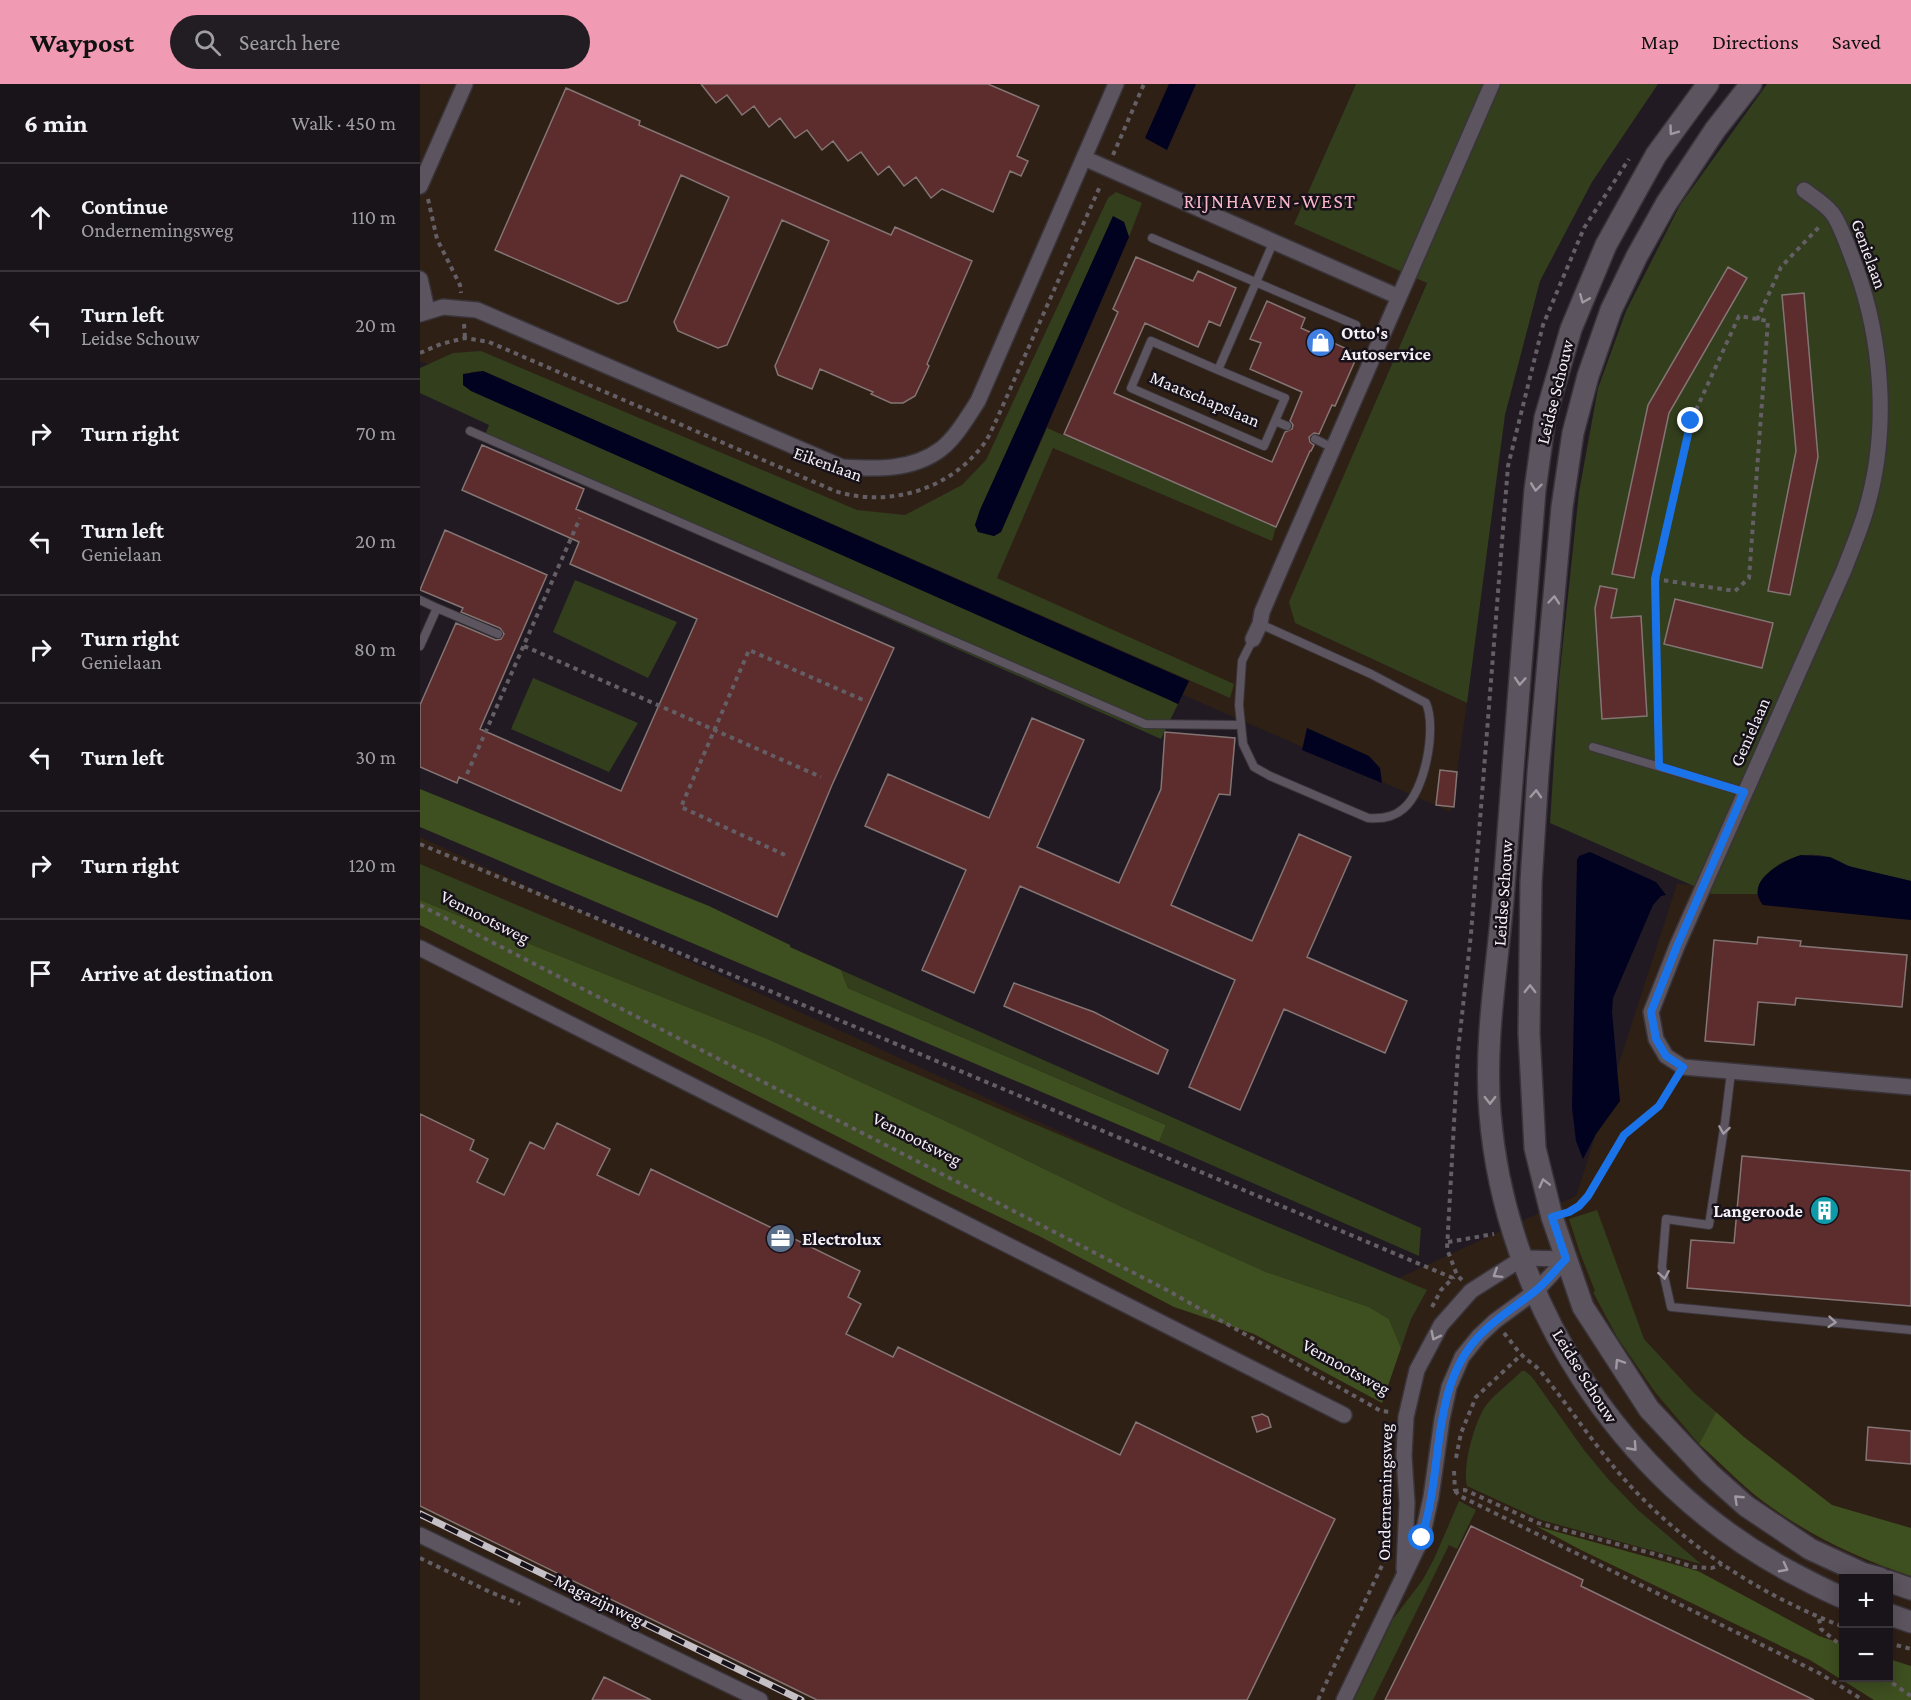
<!DOCTYPE html>
<html lang="en">
<head>
<meta charset="utf-8">
<style>
	body { margin:0; font-family:"Crimson Pro",serif; background:#221d23; color:#f1f3f6 }
	.controls { position:absolute; right:18px; bottom:18px; display:grid; overflow:hidden; border-radius:0px; box-shadow:0 3px 15px #0003 }
	.controls button { width:54px; height:54px; display:grid; place-items:center; padding:0; border:0; border-bottom:2px solid #373339; background:#19141a; color:#f1f3f6; font:30px sans-serif }
	.stop { position:absolute; width:18px; height:18px; margin:-14px; border:4px solid #1a73e8; border-radius:50%; background:#fff }
	.stop.end { background:#1a73e8; border-color:#fff; box-shadow:0 2px 6px #0008 }
	.list { margin:0; padding:0; list-style:none }
	h2 { display:flex; justify-content:space-between; align-items:center; height:78px; margin:0; padding:0 24px; font-size:26px }
	h2 small { font-size:20px; font-weight:400; color:#9f9ea2 }
	.list li { display:grid; grid-template-columns:39px 1fr auto; gap:18px; align-items:center; box-sizing:border-box; height:108px; padding:0 24px; border-top:2px solid #373339 }
	.list b { display:block; font-size:22px; white-space:nowrap }
	.list p { margin:0; font-size:20px; white-space:nowrap; color:#9f9ea2 }
	.list em { font-size:20px; font-style:normal; color:#9f9ea2 }
	.icon { flex:none; width:33px; height:33px; fill:none; stroke:currentColor; stroke-width:2; stroke-linecap:round; stroke-linejoin:round }
	.map { position:relative; flex:none; width:1491px; height:1616px; overflow:hidden }
	header { display:flex; align-items:center; gap:36px; box-sizing:border-box; height:84px; padding:0 30px; background:#f19ab3; color:#111 }
	header strong { font-size:28px }
	nav { display:flex; gap:33px; margin-inline-start:auto; font-size:21px }
	.search { width:420px; height:54px; background:#221d23; display:flex; align-items:center; gap:15px; box-sizing:border-box; padding:0 21px; border-radius:33px; color:#9f9ea2; font-size:22px }
	main { display:flex }
	aside { flex:1; background:#19141a }
	.map>svg:first-child { display:block }
	.industrial { fill:#2f2016; fill-rule:evenodd }
	.green { fill:#323e1c }
	.forest { fill:#3e4f20 }
	.water { fill:#000220 }
	.building { fill:#5d2c2c; stroke:#847575; stroke-width:1.5 }
	.lines { fill:none; stroke-linecap:round; stroke-linejoin:round }
	.lane-casing { stroke:#39343a; stroke-width:10 }
	.street-casing { stroke:#39343a; stroke-width:18 }
	.secondary-casing { stroke:#39343a; stroke-width:24 }
	.path { stroke:#645e65; stroke-width:4; stroke-dasharray:4.5 4.5; stroke-linecap:butt }
	.lane { stroke:#5c545e; stroke-width:8 }
	.street { stroke:#5c545e; stroke-width:15 }
	.secondary { stroke:#5c545e; stroke-width:21 }
	.rail-casing { stroke:#c5c0c6; stroke-width:7 }
	.rail { stroke:#171119; stroke-width:4.5; stroke-dasharray:14; stroke-linecap:butt }
	.oneway { stroke:#a19aa2 }
	.route { stroke:#1a73e8; stroke-width:8 }
	.labels { text-anchor:middle; stroke-width:5; stroke-linejoin:round; paint-order:stroke }
	.street-label { font-size:18px; fill:#f5f0f6; stroke:#171119 }
	.poi-label { font-size:18px; font-weight:bold; fill:#f5f0f6; stroke:#171119; text-anchor:start }
	.neighbourhood-label { font-size:20px; letter-spacing:1.5px; fill:#f8b6c8; stroke:#171119 }
</style>
</head>
<body>
<header>
<strong>Waypost</strong>
<div class="search"><svg class="icon" aria-label="search" viewBox="0 0 24 24"><circle cx="10" cy="10" r="6"/><path d="M15 15l6 6"/></svg>Search here</div>
<nav><a>Map</a><a>Directions</a><a>Saved</a></nav>
</header>
<main>
<aside>
<h2>6 min<small>Walk · 450 m</small></h2>
<ul class="list">
<li><svg class="icon" aria-label="ahead" viewBox="0 0 24 24"><path d="M12 20V5M6 11l6-6 6 6"/></svg><div><b>Continue</b><p>Ondernemingsweg</p></div><em>110 m</em></li>
<li><svg class="icon" aria-label="left" viewBox="0 0 24 24"><path d="M17 20v-9H6M10 6l-5 5 5 5"/></svg><div><b>Turn left</b><p>Leidse Schouw</p></div><em>20 m</em></li>
<li><svg class="icon" aria-label="right" viewBox="0 0 24 24"><path d="M7 20v-9h11M14 6l5 5-5 5"/></svg><div><b>Turn right</b></div><em>70 m</em></li>
<li><svg class="icon" aria-label="left" viewBox="0 0 24 24"><path d="M17 20v-9H6M10 6l-5 5 5 5"/></svg><div><b>Turn left</b><p>Genielaan</p></div><em>20 m</em></li>
<li><svg class="icon" aria-label="right" viewBox="0 0 24 24"><path d="M7 20v-9h11M14 6l5 5-5 5"/></svg><div><b>Turn right</b><p>Genielaan</p></div><em>80 m</em></li>
<li><svg class="icon" aria-label="left" viewBox="0 0 24 24"><path d="M17 20v-9H6M10 6l-5 5 5 5"/></svg><div><b>Turn left</b></div><em>30 m</em></li>
<li><svg class="icon" aria-label="right" viewBox="0 0 24 24"><path d="M7 20v-9h11M14 6l5 5-5 5"/></svg><div><b>Turn right</b></div><em>120 m</em></li>
<li><svg class="icon" aria-label="arrive" viewBox="0 0 24 24"><path d="M6 21V4h12l-3 4 3 4H6"/></svg><div><b>Arrive at destination</b></div></li>
</ul>
</aside>
<div class="map">
<svg width="1491" height="1616" viewBox="0 0 1491 1616">
	<rect width="100%" height="100%" fill="#211a22"/>
	<path class="industrial" d="M0,0h936l-62,140 133,58 -137,320 5,21 172,80 -16,109 -1031,-451z
		M0,753l968,446 188,-87 101,-312 234,14v802h-1491zM1424,1494h44v100h-44z"/>
	<path class="green" d="M936,0h302l-66,98 -52,99 -35,134 -38,288 -172,-80 -6,-21 138,-319 -133,-59z
		M1347,0h144v797c-19,-5 -39,-8 -59,-14 -7,-2 -13,-7 -21,-9 -30,-11 -66,6 -74,36h-45l-162,-71 9,-143 20,-188 19,-104 28,-77 54,-106z
		M696,108l26,11 -13,34 -5,-15 -11,-5 -133,293 -5,15 4,7 15,4 7,-4 46,-104 229,99 -4,14 -219,-93 -56,130 237,106 -4,14 -747,-327 -12,1 -8,13 9,6 706,313 -17,35 -678,-299 6,-15 -69,-32v-25l33,-15 28,-2 376,159 48,5 57,-30 24,-25 122,-262z
		M155,496l102,42 -29,56 -95,-46z
		M113,594l105,45 -29,49 -98,-43z
		M0,780l1007,426 -16,29 -10,29 -12,-29 -20,-12 -103,-35 -144,-65 -157,-77 -195,-90 -350,-140z
		M421,886l580,258 -2,28 -260,-114 7,-17 -318,-137z
		M1177,1126l47,129 50,54 22,19 -17,32 -44,-52 -38,-55 -24,-45 2,-1 -15,-38 -11,-34z
		M1102,1287h3l7,6 52,73 24,29 30,31 63,54 -160,-44 -74,-34c-5,-19 8,-67 20,-82 10,-12 24,-22 35,-33z
		M1039,1417l17,9 -19,39 -8,-4 -76,155h-19l39,-81 29,-38 12,-22z"/>
	<path class="forest" d="M0,705l289,117 81,39v2l51,23 7,18 318,137 -7,17 -739,-315z
		M0,816l350,140 195,90 157,77 144,65 103,35 20,12 12,29 -19,55 -128,-69 -80,-27 -133,-70 -100,-48 -521,-264z
		M1296,1328l28,25 88,68 79,23v48c-54,-18 -101,-40 -147,-74 -23,-17 -43,-39 -65,-58z
		M1116,1442l162,45 121,65 24,8 1,34h44l1,-19 22,7v34h-37l-64,-40 -229,-110z"/>
	<path class="water" d="M749,0h27l-29,66 -22,-12z
		M693,132l11,6 5,15 -128,295 -7,4 -16,-4 -3,-7 5,-15z
		M63,287l706,310 -11,23 -8,-4 -699,-309 -8,-6v-11z
		M887,644l62,28 11,12 2,15 -80,-33z
		M1170,768l66,30 10,13 -5,1 -8,9 -40,93 -1,14 8,89 -24,33 -13,25 -7,-18 -4,-34 5,-247 2,-4z
		M1381,771l29,2 18,9 63,15v39l-148,-15c-20,-24 20,-44 38,-50z"/>
	<path class="building" d="M281,0h287l51,22 -22,50 11,5 -7,15 -11,-5 -17,41 -51,-23 -11,9 -15,-21 -12,9 -15,-20 -11,9 -17,-23 -13,9 -15,-20 -11,9 -15,-20 -12,8 -15,-20 -11,9 -15,-21 -12,9 -15,-20 -11,8z
		M146,4l74,33 -1,4 252,110 4,-8 77,34 -45,103 2,2 -14,30 -12,7h-12l-20,-9 2,-2 -53,-23 -8,20 -34,-14 -3,-9 54,-125 -47,-21 -55,125 -9,3 -40,-17 -4,-9 55,-125 -48,-22 -54,126 -9,3 -123,-54z
		M716,173l57,24 5,-10 38,17 -16,38 -11,-5 -11,26 -53,-24 -31,70 158,69 13,-30 7,-3 1,-4 -3,-4 12,-29 -52,-23 11,-26 -11,-4 17,-38 38,17 -4,10 57,26 -23,52 -3,-1 -13,29 -5,-1 -5,4 1,5 4,3 -3,6h-1l-34,76 -212,-93 54,-122 -5,-3z
		M1308,183l19,11 -78,135 -35,165 -22,-4 36,-169z
		M1384,209l14,164 -28,138 -22,-4 28,-140 -14,-156z
		M62,361l102,44 -8,20 318,139 -62,137 -55,132 -318,-140 -2,6 -37,-16v-62l36,-82 40,17 5,-1 3,-5 -4,-6 -39,-16 2,-4 -43,-18 25,-60 102,45 -67,154 141,62 76,-172 -127,-55 9,-22 -117,-52z
		M1180,502l17,3 -6,29 30,-2 6,100 -45,3 -7,-111z
		M1255,515l98,24 -11,45 -98,-24z
		M612,634l52,22 -47,107 82,36 42,-94 4,-57 70,6 -5,57 -11,-1 -48,111 81,36 47,-107 52,23 -44,100 100,44 -22,52 -101,-44 -44,101 -51,-23 46,-107 -215,-94 -46,107 -52,-23 44,-100 -101,-44 23,-52 101,44z
		M1020,686l17,2 -3,35 -18,-2z
		M1338,853l43,4 -1,5 107,9 -5,52 -106,-9 -1,7 -37,-3 -4,43 -49,-4 9,-101 43,4z
		M594,899l80,29 74,38 -10,24 -154,-68z
		M0,1030l54,26 -4,10 18,9 -11,23 27,13 26,-53 14,7 13,-26 53,26 -13,26 29,14 13,6 12,-26 209,102 -12,26 13,7 -15,30 47,23 5,-10 222,108 16,-33 199,97 -88,181h-430l-397,-194z
		M1322,1072l169,15v135l-224,-18 4,-48 43,3z
		M842,1330l6,3 3,10 -14,5 -5,-15z
		M1448,1343l43,4v33l-45,-4z
		M1051,1442l112,54 -2,6 233,114h-429z
		M184,1593l47,23h-59z"/>
	<g class="lines">
		<defs>
			<path id="lane" d="M732,154l204,87
				M798,286l-67,-29 -20,47 133,58 21,-48 -67,-28 55,-127
				M855,337l12,5
				M50,347l675,293 96,1
				M895,355l18,9
				M0,516l17,8 -17,38
				M17,524l61,26
				M833,555l-11,22 -3,44 4,39 11,23 16,9 98,42c13,1 25,0 35,-9 22,-17 34,-81 23,-106l-55,-29 -111,-50
				M1173,663l151,45
				M1311,988l-6,50 -16,103 -43,-6 -4,48 9,40 240,23"/>
			<path id="street" d="M664,74l315,139
				M0,102l45,-102
				M1384,106c9,7 21,14 28,23 9,11 18,40 24,55 27,75 33,165 10,242 -6,21 -15,41 -22,60l-167,376 -26,66 5,27 10,17 17,11 228,20
				M0,195l7,31
				M0,230l23,-7 34,3 365,157c33,2 70,4 99,-18 15,-12 26,-31 37,-48l138,-317
				M833,555l7,-15 2,-12 18,-42 212,-486
				M0,864l924,467
				M0,1451l340,165
				M984,1485l3,-66 -3,-47 2,-39 11,-47 24,-45 30,-34 52,-33 43,1
				M924,1616l78,-162 9,-41 11,-78 7,-32 13,-30 17,-21 16,-15 41,-30 30,-32"/>
			<path id="secondary" d="M1288,0l-52,71 -50,90 -35,84 -26,89 -10,72c-11,136 -22,273 -32,409 -6,71 -19,143 -13,214 15,188 131,367 297,457 19,10 37,20 57,28
				M1331,0l-36,46 -49,74 -29,52 -26,54 -23,66 -15,57 -11,74 -24,266 -7,109 -2,151 6,115 17,69 31,90 66,102 60,64 37,33 64,43 52,24 18,5
				M1468,1497l23,8
				M1468,1530l23,8"/>
		</defs>
		<use href="#lane" class="lane-casing"/>
		<use href="#street" class="street-casing"/>
		<use href="#secondary" class="secondary-casing"/>
		<path class="path" d="M693,71l31,-71
			M8,115l9,40 23,46 1,8
			M1337,236l24,-53 40,-42
			M44,240l1,14
			M0,269l21,-9 24,-6 24,4 346,149c53,17 114,-1 148,-46 6,-7 9,-17 13,-24l105,-237
			M1235,495l80,12 14,-13 19,-257 -29,-5 -48,105 -36,158 3,175
			M104,562l297,131
			M47,690l113,-256
			M0,760l1033,434
			M365,771l-104,-48 68,-157 114,50
			M0,821l745,384 216,122 11,1
			M1150,1127l9,-5 9,-10 36,-61 35,-29 16,-25
			M1028,1158l46,-8
			M1042,1196l-5,-5 -10,-26 11,-198 13,-117 37,-468 35,-141 41,-97 45,-69
			M1012,1223l9,-17 13,-13
			M1084,1249c6,7 11,15 17,21 6,7 15,11 20,18 35,43 64,90 103,128 56,56 126,99 200,127
			M1036,1374l5,-25 15,-36 45,-42
			M1034,1387l1,20
			M1034,1407l11,-1 73,33 120,32 35,12 19,1 10,-4
			M1035,1407l5,5 359,177 44,27
			M0,1474l70,34 30,12
			M1399,1535l2,10 23,19
			M1468,1559l23,6
			M1465,1594l26,18
			M898,1616l69,-145"/>
		<use href="#lane" class="lane"/>
		<use href="#street" class="street"/>
		<use href="#secondary" class="secondary"/>
		<defs>
			<path id="rail" d="M0,1430l381,186"/>
		</defs>
		<use href="#rail" class="rail-casing"/>
		<use href="#rail" class="rail"/>
	</g>
	<defs><path id="oneway-chevron" d="M-2-3.5L2.5 0L-2 3.5" fill="none" stroke-width="1.6" stroke-linecap="round" stroke-linejoin="round" transform="scale(1.5)"/></defs>
	<g class="oneway">
		<use href="#oneway-chevron" transform="translate(1253 47) rotate(126)"/>
		<use href="#oneway-chevron" transform="translate(1164 215) rotate(112)"/>
		<use href="#oneway-chevron" transform="translate(1116 403) rotate(97)"/>
		<use href="#oneway-chevron" transform="translate(1134 516) rotate(-85)"/>
		<use href="#oneway-chevron" transform="translate(1100 597) rotate(94)"/>
		<use href="#oneway-chevron" transform="translate(1116 710) rotate(-87)"/>
		<use href="#oneway-chevron" transform="translate(1110 905) rotate(-89)"/>
		<use href="#oneway-chevron" transform="translate(1070 1016) rotate(90)"/>
		<use href="#oneway-chevron" transform="translate(1304 1046) rotate(99)"/>
		<use href="#oneway-chevron" transform="translate(1124 1099) rotate(-104)"/>
		<use href="#oneway-chevron" transform="translate(1077 1190) rotate(148)"/>
		<use href="#oneway-chevron" transform="translate(1244 1191) rotate(80)"/>
		<use href="#oneway-chevron" transform="translate(1412 1238) rotate(5)"/>
		<use href="#oneway-chevron" transform="translate(1015 1252) rotate(117)"/>
		<use href="#oneway-chevron" transform="translate(1199 1279) rotate(-123)"/>
		<use href="#oneway-chevron" transform="translate(1213 1363) rotate(48)"/>
		<use href="#oneway-chevron" transform="translate(1318 1415) rotate(-137)"/>
		<use href="#oneway-chevron" transform="translate(1364 1484) rotate(28)"/>
	</g>
	<g class="lines">
		<path class="route" d="M1002,1454c3,-13 7,-27 9,-40 10,-56 7,-120 49,-163 16,-17 36,-29 54,-43 12,-9 21,-22 32,-33l-14,-42 17,-5 10,-6 9,-10 36,-61 35,-29 24,-39 -17,-11 -10,-17 -5,-27 26,-66 67,-154 -85,-26 -4,-187 36,-158"/>
	</g>
	<defs>
		<symbol id="shop-disc" viewBox="-11 -11 22 22"><circle r="9.5" fill="#3f7fe0" stroke="#171119"/><path d="M-5-2.5h2.3a2.7 3.5 0 0 1 5.4 0H5L5.5 6h-11ZM-1.5-2.5h3a1.5 2.3 0 0 0-3 0Z" fill="#fff"/></symbol>
		<symbol id="building-disc" viewBox="-11 -11 22 22"><circle r="9.5" fill="#0f9aa8" stroke="#171119"/><path d="M-4-6H4V6H1V3H-1V6H-4ZM-2.5-4.3h1.7v1.8h-1.7ZM.8-4.3h1.7v1.8H.8ZM-2.5-1h1.7V.8h-1.7ZM.8-1h1.7V.8H.8Z" fill="#fff"/></symbol>
		<symbol id="office-disc" viewBox="-11 -11 22 22"><circle r="9.5" fill="#5c6f8a" stroke="#171119"/><path d="M-6-3h4V-5.5h4V-3h4V5H-6ZM-1-4.5V-3h2v-1.5ZM-6 0V1H6V0Z" fill="#fff"/></symbol>
	</defs>
	<g fill-rule="evenodd">
		<use href="#shop-disc" x="884" y="242" width="33" height="33"/>
		<use href="#building-disc" x="1388" y="1110" width="33" height="33"/>
		<use href="#office-disc" x="344" y="1138" width="33" height="33"/>
	</g>
	<g class="labels">
		<g class="street-label">
			<text transform="translate(1449 170) rotate(70)" y="6">Genielaan</text>
			<text transform="translate(1135 308) rotate(-76)" y="6">Leidse Schouw</text>
			<text transform="translate(785 315) rotate(23)" y="6">Maatschapslaan</text>
			<text transform="translate(408 380) rotate(20)" y="6">Eikenlaan</text>
			<text transform="translate(1330 648) rotate(-66)" y="6">Genielaan</text>
			<text transform="translate(1083 809) rotate(-86)" y="6">Leidse Schouw</text>
			<text transform="translate(65 833) rotate(27)" y="6">Vennootsweg</text>
			<text transform="translate(497 1055) rotate(27)" y="6">Vennootsweg</text>
			<text transform="translate(926 1283) rotate(29)" y="6">Vennootsweg</text>
			<text transform="translate(1165 1292) rotate(58)" y="6">Leidse Schouw</text>
			<text transform="translate(965 1408) rotate(-89)" y="6">Ondernemingsweg</text>
			<text transform="translate(179 1516) rotate(26)" y="6">Magazijnweg</text>
		</g>
		<g class="poi-label">
			<text x="921" y="255">Otto's<tspan x="921" dy="21">Autoservice</tspan></text>
			<text x="1383" y="1133" text-anchor="end">Langeroode</text>
			<text x="382" y="1161">Electrolux</text>
		</g>
		<g class="neighbourhood-label">
			<text x="850" y="124">RIJNHAVEN-WEST</text>
		</g>
	</g>
</svg>
<div class="controls">
<button>+</button>
<button>−</button>
</div>
<div class="stop" style="left:1002px;top:1454px"></div>
<div class="stop end" style="left:1271px;top:337px"></div>
</div>
</main>
</body>
</html>
